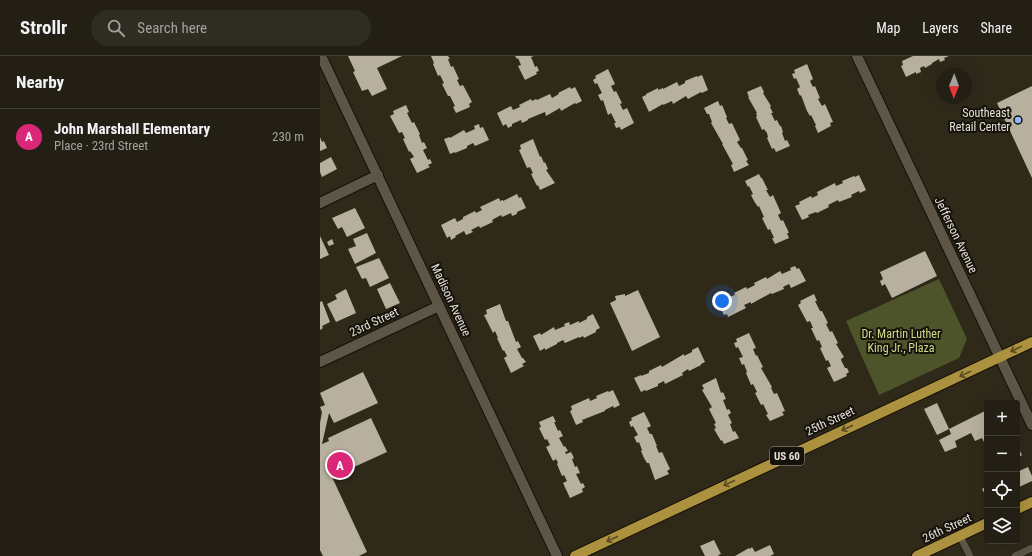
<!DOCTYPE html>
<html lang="en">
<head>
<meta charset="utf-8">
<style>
	body { margin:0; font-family:"Roboto Condensed",sans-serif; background:#2f2c22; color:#f1f3f6 }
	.controls { position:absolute; right:12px; bottom:12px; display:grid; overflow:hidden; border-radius:4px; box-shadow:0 4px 16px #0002 }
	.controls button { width:36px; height:36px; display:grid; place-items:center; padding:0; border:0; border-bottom:1px solid #403d34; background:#231f14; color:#f1f3f6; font:20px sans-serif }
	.compass { position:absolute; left:616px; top:12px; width:36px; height:36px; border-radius:50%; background:#231f14; box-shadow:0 4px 16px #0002; rotate:181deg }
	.you { position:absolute; left:402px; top:245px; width:14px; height:14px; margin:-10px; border:3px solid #fff; border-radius:50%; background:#1a73e8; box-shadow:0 0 0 6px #1a73e833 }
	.badge { display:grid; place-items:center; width:26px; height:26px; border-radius:50%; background:#db2777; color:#fff; font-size:13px; font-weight:700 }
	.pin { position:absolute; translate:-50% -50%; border:2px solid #fff; box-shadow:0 1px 4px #0006 }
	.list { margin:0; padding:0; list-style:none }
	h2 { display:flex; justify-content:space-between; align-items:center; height:52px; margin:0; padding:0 16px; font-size:17px }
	h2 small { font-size:13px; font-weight:400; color:#a3a2a0 }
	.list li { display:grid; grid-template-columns:26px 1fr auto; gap:12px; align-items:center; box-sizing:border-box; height:56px; padding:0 16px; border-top:1px solid #403d34 }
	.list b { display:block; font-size:15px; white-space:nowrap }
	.list p { margin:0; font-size:13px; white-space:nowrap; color:#a3a2a0 }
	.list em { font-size:13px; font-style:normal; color:#a3a2a0 }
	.icon { flex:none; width:22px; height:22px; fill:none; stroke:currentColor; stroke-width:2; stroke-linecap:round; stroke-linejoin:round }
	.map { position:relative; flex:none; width:712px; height:500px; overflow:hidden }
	header { display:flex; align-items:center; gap:24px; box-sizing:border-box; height:56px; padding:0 20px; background:#231f14; border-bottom:1px solid #403d34 }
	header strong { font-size:19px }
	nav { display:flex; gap:22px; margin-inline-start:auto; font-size:14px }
	.search { width:280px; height:36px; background:#2f2c22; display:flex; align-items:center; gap:10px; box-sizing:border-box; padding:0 14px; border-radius:22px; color:#a3a2a0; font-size:15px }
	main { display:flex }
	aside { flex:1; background:#231f14 }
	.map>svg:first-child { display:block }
	.green { fill:#4e542a }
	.building { fill:#b8b09e }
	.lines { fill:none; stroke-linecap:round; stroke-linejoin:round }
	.lane-casing { stroke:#171104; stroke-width:8 }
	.street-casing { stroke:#171104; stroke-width:12 }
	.secondary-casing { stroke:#171104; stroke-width:12 }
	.primary-casing { stroke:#171104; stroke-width:12 }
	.lane { stroke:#5d5646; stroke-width:7 }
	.street { stroke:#5d5646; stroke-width:10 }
	.secondary { stroke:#5d5646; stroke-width:10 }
	.primary { stroke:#ac913e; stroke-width:10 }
	.oneway { stroke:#594b22 }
	.poi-dot { fill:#99b5fd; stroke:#15120b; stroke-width:1.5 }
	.labels { text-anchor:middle; stroke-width:4; stroke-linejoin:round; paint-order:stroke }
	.shield { fill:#15120b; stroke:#a6a29a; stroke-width:1 }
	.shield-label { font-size:11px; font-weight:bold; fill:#e4e0d7 }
	.poi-label { font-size:12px; fill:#e4e0d7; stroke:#15120b; text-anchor:end }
	.street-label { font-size:12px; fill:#e4e0d7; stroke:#15120b }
	.park-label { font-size:12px; fill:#d0dd87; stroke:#15120b }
</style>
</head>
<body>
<header>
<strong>Strollr</strong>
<div class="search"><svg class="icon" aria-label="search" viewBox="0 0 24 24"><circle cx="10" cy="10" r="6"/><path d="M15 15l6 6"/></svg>Search here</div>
<nav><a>Map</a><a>Layers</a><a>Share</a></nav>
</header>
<main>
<aside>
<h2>Nearby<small></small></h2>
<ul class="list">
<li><span class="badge">A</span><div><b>John Marshall Elementary</b><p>Place · 23rd Street</p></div><em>230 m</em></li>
</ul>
</aside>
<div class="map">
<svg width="712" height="500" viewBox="0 0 712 500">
	<rect width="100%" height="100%" fill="#2f291a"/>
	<path class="green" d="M619,223l28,60 -8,19 -80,37 -33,-74z"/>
	<path class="building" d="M28,0h54l-25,12 10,21 -15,7 -4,-7 -6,2 -9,-19 2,-1z
		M111,0h17l2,3h-2l3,8 2,-1 6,13 -2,1 3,6 3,-1 9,17 -3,2 1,3 -14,6 -3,-6 2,-1 -5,-10h-2l-6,-12 2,-1 -4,-8 -2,1 -5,-12 1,-1z
		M195,0h19l-3,1 4,10 2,-1 2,5 -3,1 1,2 -12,6 -7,-14 3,-1 -3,-7 -1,1z
		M593,0h36l-5,2 1,2 -5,2 -1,-3 -7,4v1l-7,4 -1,-2 -4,2 1,4 -5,2v-2l-10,5 -5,-11 2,-1 -1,-4z
		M487,8l6,15 -3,2 3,6 2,-1 5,12 -2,1 4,7 3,-2 8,18 -3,1 1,3 -13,7 -3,-7 1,-1 -5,-10 -1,1 -3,-5 -6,-16 -1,1 -3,-7 3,-2 -4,-9 -2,1 -2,-5 3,-1 -1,-3z
		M288,13l7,15 -4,2 3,6 2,-1 6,12 -2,1 3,6 4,-2 7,15 -13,7 -1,-3 -4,1 -2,-5h2l-5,-10 -3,2 -5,-15 -2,1 -3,-6 4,-2 -5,-10 -2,1 -2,-4 3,-2 -1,-2z
		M382,19l6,15 -6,3 -1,-1 -13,7 -2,-3 -13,8 -1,-3 -9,4v-1l-14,8 -7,-15 4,-2v-1l12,-6v2l5,-2v1l14,-7 2,4 6,-3v-2l12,-5v1z
		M441,30l3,6 -1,1 8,13 -1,1 3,6h-2l4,8 2,-1 3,6h1l2,6 -1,1 3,8 2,-1 3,6 -14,6 -2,-4 -2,1 -5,-11 1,-1 -1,-4 -3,-4 -2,1 -6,-13 1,-1 -1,-3h1l-9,-16h1l-2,-5z
		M712,30v92l-35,-75z
		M250,31l1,2 4,-2 7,14 -6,3 -1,-1 -14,8 -1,-3 -14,8 -1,-4 -17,7v1l-6,3 -1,-3 -9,4v2l-4,2 -2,-4 -3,2 -6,-13 14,-7 2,4 7,-3 -1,-2 12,-6 1,2 4,-2 1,1 13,-6 2,4 7,-4 -1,-1z
		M398,45l2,5 2,-1 5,12 -1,1 3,6 3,-1 8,17 -3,2 4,6h1l6,12 -2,1 3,4 -15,7 -3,-7 2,-1 -11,-20h1l-12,-21 1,-1 -3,-8h-2l-3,-6z
		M86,49l3,7 -2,1 5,10 2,-1 6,12 -1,1 3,8 2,-1 3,6 -4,2 5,10 2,-1 2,4 -4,2 2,2 -13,6 -7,-14 4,-2 -4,-6 -1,1 -6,-13 2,-1 -3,-6 -3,1 -9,-17 4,-2 -1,-3z
		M159,68l1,4 3,-1 6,13 -14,6 -2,-3 -6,3v2l-12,5v-1l-5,2 -6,-15 6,-2v1l14,-8 2,3 9,-4 -1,-3z
		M0,81l2,5 2,-1 3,7 -7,3z
		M213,83l7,18 1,-1 3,7 1,-1 3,7 -2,1 9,13 -15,7 -2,-5 -1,1 -6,-12 2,-1 -3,-6 -3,1 -8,-18 2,-1 -1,-4z
		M11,101l6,12 -15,8 -2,-5v-9z
		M439,118l2,4h1l6,12h-2l4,7 3,-2 8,18 -3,2 3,6 2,-1 6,13h-2l2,5 -14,6 -3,-6h2l-4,-9 -2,1 -6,-12 2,-1 -5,-11 -1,1 -4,-6 -3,-6 2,-1 -4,-8 -1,1 -3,-6z
		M539,119l7,15 -6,3 -1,-2 -8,4 1,2 -13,5 -1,-2 -10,5 1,2 -12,6 -1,-1 -8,3 1,2 -7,3 -7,-14 5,-2 -1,-2 12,-6 1,2 6,-3 -1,-3 18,-9 1,3 7,-3 -1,-2 12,-5 1,1z
		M197,138l2,4 2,-1 5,11 -9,4v2l-5,2 -1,-3 -9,4 -1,-2 -9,5 1,2 -13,6 -1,-2 -8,4 2,2 -7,3 -2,-4 -9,5 1,1 -5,3 -1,-4 -3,2 -6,-13 14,-7 2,4 6,-3v-2l12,-6 1,2 6,-3 -2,-3 19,-9 1,3 3,-1v1z
		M35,152l10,20 -18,9 -5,-10 -4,2 -6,-11z
		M47,177l9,20 -21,11 -7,-15 8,-3 -3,-7z
		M0,180l9,19 -9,4z
		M12,183l2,5 -5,2 -2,-4z
		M605,195l12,25 -45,22 -7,-14 -3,2 -2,-5 3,-2 -3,-7z
		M59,202l10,20 -19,9 -4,-9 -4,1 -6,-12z
		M475,210l2,3 2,-1 7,13 -15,7 -2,-4 -6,3 1,2 -12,5 -1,-1 -20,11v-2l-7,3 2,3 -18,9 -1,-3 -3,1 -7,-14 18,-6 -1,-2 12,-6 1,2 8,-4 -1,-2 12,-6 1,2 13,-8 2,3 9,-4 -1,-2z
		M70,227l10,20 -14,6 -9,-20z
		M26,233l10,24 -20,9 -9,-18 10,-5 -2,-4z
		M318,234l22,47 -28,14 -22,-48 6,-3 -1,-4 10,-2v2z
		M494,238l3,7h-2l5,10h2l6,12 -2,1 4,8 2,-1 6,12 -2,1 8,13 -3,2v1l4,8h2l2,4 -3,2 1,2 -13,6 -7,-14 4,-2 -3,-6 -2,1 -6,-13 2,-1 -3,-7 -2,1 -6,-13h2l-3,-7 -3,1 -9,-17 3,-2 -1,-2z
		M2,245l8,21 -8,4 1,2 -3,2v-28z
		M180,248l6,17h2l8,21 2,-1 3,6 -4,2 5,9h1l3,4 -4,2 2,2 -13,7 -7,-15 3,-2 -3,-6 -1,1 -6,-13h1l-3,-7 -2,2 -9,-18 3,-1 -1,-4z
		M273,258l7,14 -4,2v2l-12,6 -1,-2 -4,2v-1l-14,6 -2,-3 -6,3v1l-12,6v-2l-5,3 -7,-15 7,-3 1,2 13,-8 1,3 10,-4 -1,-2 5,-2 1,3 9,-4v2l8,-4v-2z
		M429,277l7,15 -3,1 3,7 1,-1 6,12 -2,1 11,19 -1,1 3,6 3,-1 8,18 -3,1 2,3 -14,6 -4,-6 2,-1 -5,-10 -2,1 -6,-12 2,-1 -4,-8 -2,1 -5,-12 1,-1 -3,-8 -2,1 -3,-7 4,-1 -5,-10 -2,1 -2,-5 3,-1 -1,-3z
		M378,291l7,15 -4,2v1l-12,6 -1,-2 -6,4 1,2 -18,9 -1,-3 -6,3v2l-12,5 -1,-1 -4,2 -7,-14 7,-3v1l8,-3v-2l12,-6 1,2 22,-13v2l8,-4v-2z
		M43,316l15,31 -44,20 -5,-10 -7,31 7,-3 -1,-3 43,-20 16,34 -55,25 35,75 -8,4h-36l-3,-6v-127l2,-11 -2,-5 5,-2 -5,-12z
		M396,322l5,15 2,-1 3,7 -3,1 4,10 2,-1 2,4 -3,2 4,8 -2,1 3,8 2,-1 4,7 -15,6 -2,-4 -1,1 -7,-12 2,-1 -2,-4 2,-1 -7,-14 3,-2 -10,-17 2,-1 -2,-4z
		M293,334l7,15 -6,3 -1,-2 -8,4v1l-23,9 1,2 -7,3 -6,-14 2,-1 -1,-4 18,-8 1,3 7,-3 -1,-2 12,-5 1,1z
		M617,347l12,26 38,-19v38l-5,-10 -7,3 -4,-8 -16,8 2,6 -12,5 -6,-12 12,-6 -2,-5 -12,6 -13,-26z
		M324,356l7,14 -4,2 3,6h2l5,12h-1l3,7 3,-1 8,17 -3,2 2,3 -14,6 -6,-17h-2l-3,-5 -3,-7 1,-1 -3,-8 -2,1 -3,-6 4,-2 -5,-9 -2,1 -2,-5 3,-2 -1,-2z
		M233,360l3,6h-2l4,9 2,-1 3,6 -4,2 5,9 1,-1 3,5 -3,1 1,2 5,-2 3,6 -2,1 3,8 2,-1 3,7 -4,1 5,10 2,-1 2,4 -3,2 1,3 -13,6 -7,-15 4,-2 -3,-6 -2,1 -5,-12 1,-1 -2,-4 -3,2 -7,-14 4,-2 -3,-6 -2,1 -6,-12 2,-1 -2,-5z
		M697,389l5,10 -5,3z
		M708,411l4,9v5l-15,7v-16z
		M667,430v12l-5,-9z
		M394,484l7,14 -3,1 1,1h-14l-5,-10z
		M450,489l4,9 -4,2h-35l14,-8 1,1 2,-2 3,5z"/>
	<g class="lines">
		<defs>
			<path id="lane" d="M640,480l10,20
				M695,500l17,-8"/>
			<path id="street" d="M0,147l58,-28
				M0,306l119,-56"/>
			<path id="secondary" d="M1,0l236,500
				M537,0l175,369"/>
			<path id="primary" d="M697,453l15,-7
				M255,500l457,-214
				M597,500l70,-33"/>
		</defs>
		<use href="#lane" class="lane-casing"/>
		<use href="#street" class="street-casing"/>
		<use href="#secondary" class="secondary-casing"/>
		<use href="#primary" class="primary-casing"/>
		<use href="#lane" class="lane"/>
		<use href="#street" class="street"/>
		<use href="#secondary" class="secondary"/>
		<use href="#primary" class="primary"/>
	</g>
	<defs><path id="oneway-shaft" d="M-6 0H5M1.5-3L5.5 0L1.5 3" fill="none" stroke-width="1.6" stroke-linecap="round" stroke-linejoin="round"/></defs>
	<g class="oneway">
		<use href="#oneway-shaft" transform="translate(696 293) rotate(154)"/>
		<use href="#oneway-shaft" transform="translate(645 318) rotate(155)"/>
		<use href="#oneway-shaft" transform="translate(527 372) rotate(155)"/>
		<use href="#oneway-shaft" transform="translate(409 427) rotate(155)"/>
		<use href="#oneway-shaft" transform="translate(292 483) rotate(155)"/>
	</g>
	<circle class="poi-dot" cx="698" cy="64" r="4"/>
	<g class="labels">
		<rect class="shield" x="450" y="391" width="34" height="18" rx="3"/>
		<g class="shield-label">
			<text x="467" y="404">US 60</text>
		</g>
		<g class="poi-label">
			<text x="690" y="61">Southeast<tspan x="690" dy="14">Retail Center</tspan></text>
		</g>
		<g class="street-label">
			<text transform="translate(636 179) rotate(64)" y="4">Jefferson Avenue</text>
			<text transform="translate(131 244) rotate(65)" y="4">Madison Avenue</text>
			<text transform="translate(54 266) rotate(-25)" y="4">23rd Street</text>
			<text transform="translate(510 365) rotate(-25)" y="4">25th Street</text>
			<text transform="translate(627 472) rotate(-25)" y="4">26th Street</text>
		</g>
		<g class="park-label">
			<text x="581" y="282">Dr. Martin Luther<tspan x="581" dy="14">King Jr., Plaza</tspan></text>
		</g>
	</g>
</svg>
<div class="controls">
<button>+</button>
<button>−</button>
<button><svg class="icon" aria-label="locate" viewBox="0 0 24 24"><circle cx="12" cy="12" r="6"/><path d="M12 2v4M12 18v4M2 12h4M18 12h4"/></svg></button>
<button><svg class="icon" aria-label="layers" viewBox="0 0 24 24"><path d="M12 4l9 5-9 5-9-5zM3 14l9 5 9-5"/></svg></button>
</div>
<svg class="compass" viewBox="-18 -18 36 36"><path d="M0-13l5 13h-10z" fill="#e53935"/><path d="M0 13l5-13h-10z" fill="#a3a2a0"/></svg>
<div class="you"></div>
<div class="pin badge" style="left:20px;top:409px">A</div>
</div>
</main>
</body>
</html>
